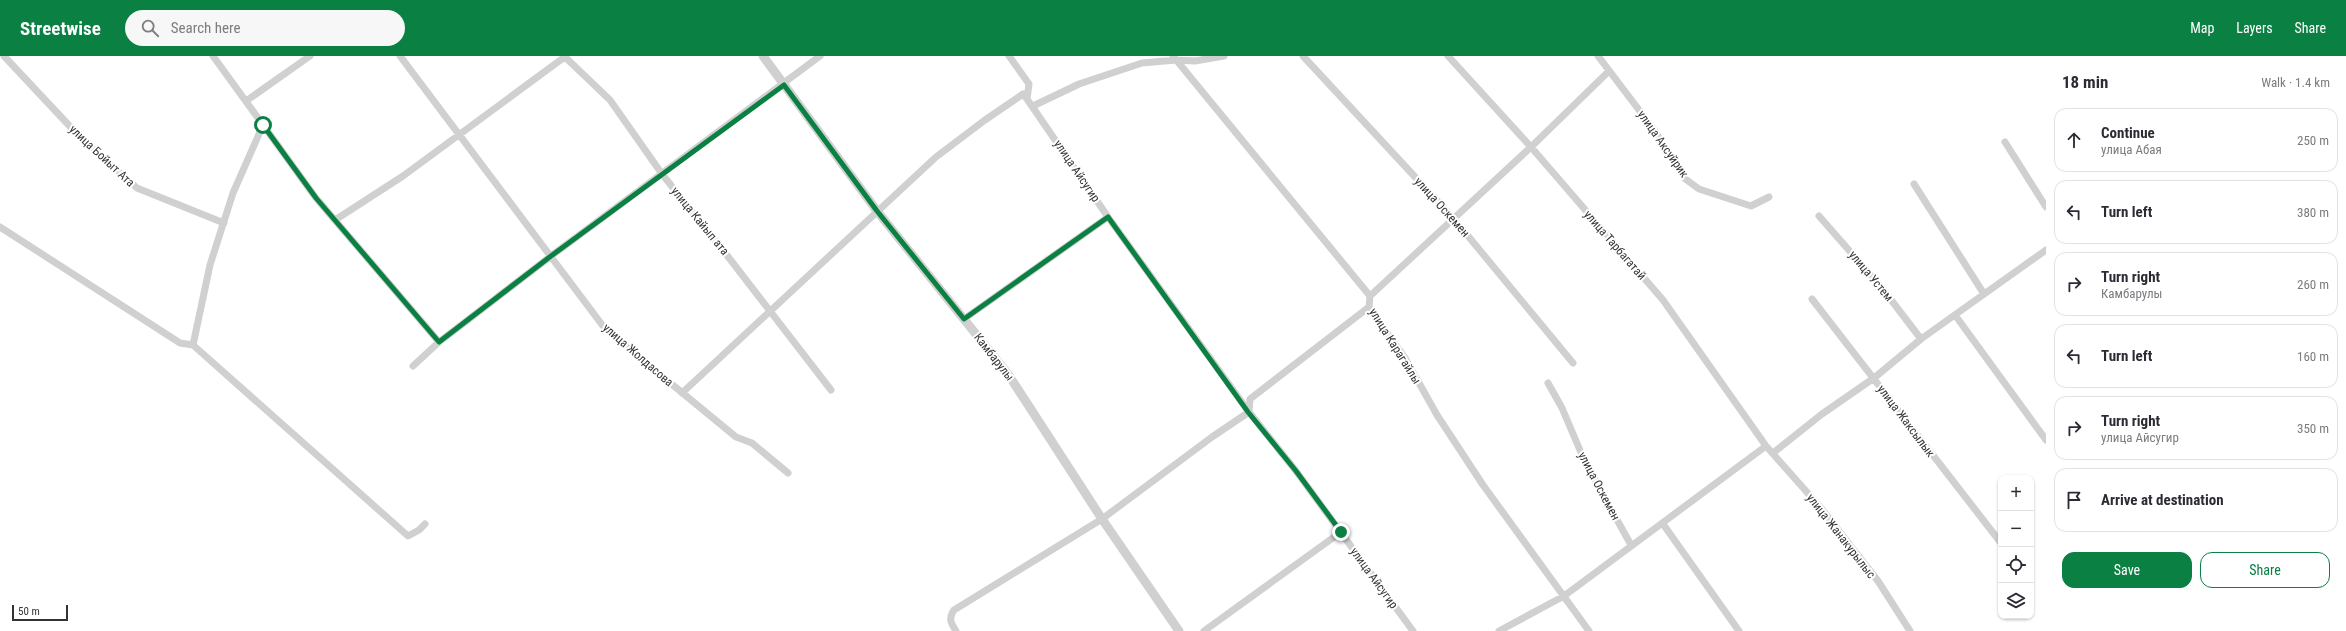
<!DOCTYPE html>
<html lang="en">
<head>
<meta charset="utf-8">
<style>
	body { margin:0; font-family:"Roboto Condensed",sans-serif; background:#f7f7f7; color:#2b2b33 }
	.controls { position:absolute; right:12px; bottom:12px; display:grid; overflow:hidden; border-radius:8px; box-shadow:0 1px 3px #0004 }
	.controls button { width:36px; height:36px; display:grid; place-items:center; padding:0; border:0; border-bottom:1px solid #e1e1e2; background:#fff; color:#2b2b33; font:20px sans-serif }
	.scale { position:absolute; left:12px; bottom:10px; width:56px; box-sizing:border-box; padding-left:4px; border:2px solid #333; border-top:0; font-size:11px; line-height:14px; white-space:nowrap; color:#333; -webkit-text-stroke:3px #fff; paint-order:stroke }
	.stop { position:absolute; width:12px; height:12px; margin:-9px; border:3px solid #0b8043; border-radius:50%; background:#fff }
	.stop.end { background:#0b8043; border-color:#fff; box-shadow:0 1px 4px #0008 }
	.list { margin:0; padding:0; list-style:none }
	h2 { display:flex; justify-content:space-between; align-items:center; height:52px; margin:0; padding:0 16px; font-size:17px }
	h2 small { font-size:13px; font-weight:400; color:#7c7c81 }
	.list li { display:grid; grid-template-columns:26px 1fr auto; gap:12px; align-items:center; box-sizing:border-box; height:64px; margin:0 8px 8px; padding:0 8px; border:1px solid #e1e1e2; border-radius:12px }
	.list b { display:block; font-size:15px; white-space:nowrap }
	.list p { margin:0; font-size:13px; white-space:nowrap; color:#7c7c81 }
	.list em { font-size:13px; font-style:normal; color:#7c7c81 }
	.actions { display:flex; gap:8px; padding:12px 16px }
	.actions a { flex:1; padding:9px 0; border:1px solid #0b8043; border-radius:12px; text-align:center; font-size:14px; color:#0b8043 }
	.actions .main { background:#0b8043; color:#fff }
	.icon { flex:none; width:22px; height:22px; fill:none; stroke:currentColor; stroke-width:2; stroke-linecap:round; stroke-linejoin:round }
	.map { position:relative; flex:none; width:2046px; height:575px; overflow:hidden }
	header { display:flex; align-items:center; gap:24px; box-sizing:border-box; height:56px; padding:0 20px; background:#0b8043; color:#fff }
	header strong { font-size:19px }
	nav { display:flex; gap:22px; margin-inline-start:auto; font-size:14px }
	.search { width:280px; height:36px; background:#f7f7f7; display:flex; align-items:center; gap:10px; box-sizing:border-box; padding:0 14px; border-radius:22px; color:#7c7c81; font-size:15px }
	main { display:flex }
	aside { flex:1; background:#fff }
	.map>svg:first-child { display:block }
	.lines { fill:none; stroke-linecap:round; stroke-linejoin:round }
	.minor { stroke:#d0d0d0; stroke-width:7 }
	.tertiary { stroke:#d0d0d0; stroke-width:9 }
	.route { stroke:#0b8043; stroke-width:5 }
	.labels { text-anchor:middle; stroke-width:4; stroke-linejoin:round; paint-order:stroke }
	.street-label { font-size:12px; fill:#333; stroke:#fff }
</style>
</head>
<body>
<header>
<strong>Streetwise</strong>
<div class="search"><svg class="icon" aria-label="search" viewBox="0 0 24 24"><circle cx="10" cy="10" r="6"/><path d="M15 15l6 6"/></svg>Search here</div>
<nav><a>Map</a><a>Layers</a><a>Share</a></nav>
</header>
<main>
<div class="map">
<svg width="2046" height="575" viewBox="0 0 2046 575">
	<rect width="100%" height="100%" fill="#fff"/>
	<g class="lines">
		<path class="minor" d="M4,0l74,79 59,53 87,35
			M213,0l103,142 123,144
			M400,0l206,274 130,107 16,6 36,30
			M564,0l46,44 52,74 64,80 105,136
			M1009,0l20,28 -2,15 81,118 141,195 47,59 117,160
			M1173,0l197,240 -1,11 36,51 32,57 46,70 106,146
			M1303,0l151,163 119,144
			M1448,0l83,91 132,153 103,146 55,62 57,73 32,50
			M1598,0l57,75 29,47 15,11 52,17 18,-9
			M246,45l64,-45
			M1033,50l46,-22 63,-21 34,-3 19,1 29,-5
			M2005,86l41,65
			M1914,128l70,110
			M1819,160l63,72 39,51
			M335,164l68,-44 163,-120
			M0,171l180,116 13,2 215,191 11,-6 6,-6
			M1370,240l161,-149 78,-76
			M1812,243l189,244
			M1955,259l91,125
			M964,263l144,-102
			M193,289l17,-80 23,-72 30,-68
			M413,310l26,-24 112,-86 269,-200
			M1548,327l14,25 23,54 46,83
			M682,337l254,-236 49,-37 38,-26 4,5
			M1773,397l49,-39 52,-36 47,-39 125,-89
			M1663,468l76,107
			M956,575c-5,-8 -8,-12 -2,-21l148,-91 110,-82 37,-25 1,-13 119,-92
			M1204,575l137,-99
			M1499,575l65,-35 202,-150"/>
		<path class="tertiary" d="M763,0l114,155 131,163 94,145 77,112"/>
	</g>
	<g class="lines">
		<path class="route" d="M263,69l53,73 123,144 112,-86 233,-171 93,126 87,108 144,-102 140,195 48,59 45,61"/>
	</g>
	<g class="labels">
		<g class="street-label">
			<text transform="translate(1663 88) rotate(55)" y="4">улица Аксуйрик</text>
			<text transform="translate(102 100) rotate(43)" y="4">улица Бойыт Ата</text>
			<text transform="translate(1077 115) rotate(56)" y="4">улица Айсугир</text>
			<text transform="translate(1442 151) rotate(48)" y="4">улица Оскемен</text>
			<text transform="translate(700 165) rotate(51)" y="4">улица Кайып ата</text>
			<text transform="translate(1615 189) rotate(49)" y="4">улица Тарбагатай</text>
			<text transform="translate(1871 220) rotate(50)" y="4">улица Устем</text>
			<text transform="translate(1395 290) rotate(58)" y="4">улица Карагайлы</text>
			<text transform="translate(638 299) rotate(41)" y="4">улица Жолдасова</text>
			<text transform="translate(994 301) rotate(52)" y="4">Камбарулы</text>
			<text transform="translate(1906 365) rotate(53)" y="4">улица Жаксылык</text>
			<text transform="translate(1599 430) rotate(62)" y="4">улица Оскемен</text>
			<text transform="translate(1841 480) rotate(52)" y="4">улица Жанакурылыс</text>
			<text transform="translate(1374 522) rotate(54)" y="4">улица Айсугир</text>
		</g>
	</g>
</svg>
<div class="controls">
<button>+</button>
<button>−</button>
<button><svg class="icon" aria-label="locate" viewBox="0 0 24 24"><circle cx="12" cy="12" r="6"/><path d="M12 2v4M12 18v4M2 12h4M18 12h4"/></svg></button>
<button><svg class="icon" aria-label="layers" viewBox="0 0 24 24"><path d="M12 4l9 5-9 5-9-5zM3 14l9 5 9-5"/></svg></button>
</div>
<div class="scale">50 m</div>
<div class="stop" style="left:263px;top:69px"></div>
<div class="stop end" style="left:1341px;top:476px"></div>
</div>
<aside>
<h2>18 min<small>Walk · 1.4 km</small></h2>
<ul class="list">
<li><svg class="icon" aria-label="ahead" viewBox="0 0 24 24"><path d="M12 20V5M6 11l6-6 6 6"/></svg><div><b>Continue</b><p>улица Абая</p></div><em>250 m</em></li>
<li><svg class="icon" aria-label="left" viewBox="0 0 24 24"><path d="M17 20v-9H6M10 6l-5 5 5 5"/></svg><div><b>Turn left</b></div><em>380 m</em></li>
<li><svg class="icon" aria-label="right" viewBox="0 0 24 24"><path d="M7 20v-9h11M14 6l5 5-5 5"/></svg><div><b>Turn right</b><p>Камбарулы</p></div><em>260 m</em></li>
<li><svg class="icon" aria-label="left" viewBox="0 0 24 24"><path d="M17 20v-9H6M10 6l-5 5 5 5"/></svg><div><b>Turn left</b></div><em>160 m</em></li>
<li><svg class="icon" aria-label="right" viewBox="0 0 24 24"><path d="M7 20v-9h11M14 6l5 5-5 5"/></svg><div><b>Turn right</b><p>улица Айсугир</p></div><em>350 m</em></li>
<li><svg class="icon" aria-label="arrive" viewBox="0 0 24 24"><path d="M6 21V4h12l-3 4 3 4H6"/></svg><div><b>Arrive at destination</b></div></li>
</ul>
<div class="actions"><a class="main">Save</a><a>Share</a></div>
</aside>
</main>
</body>
</html>
